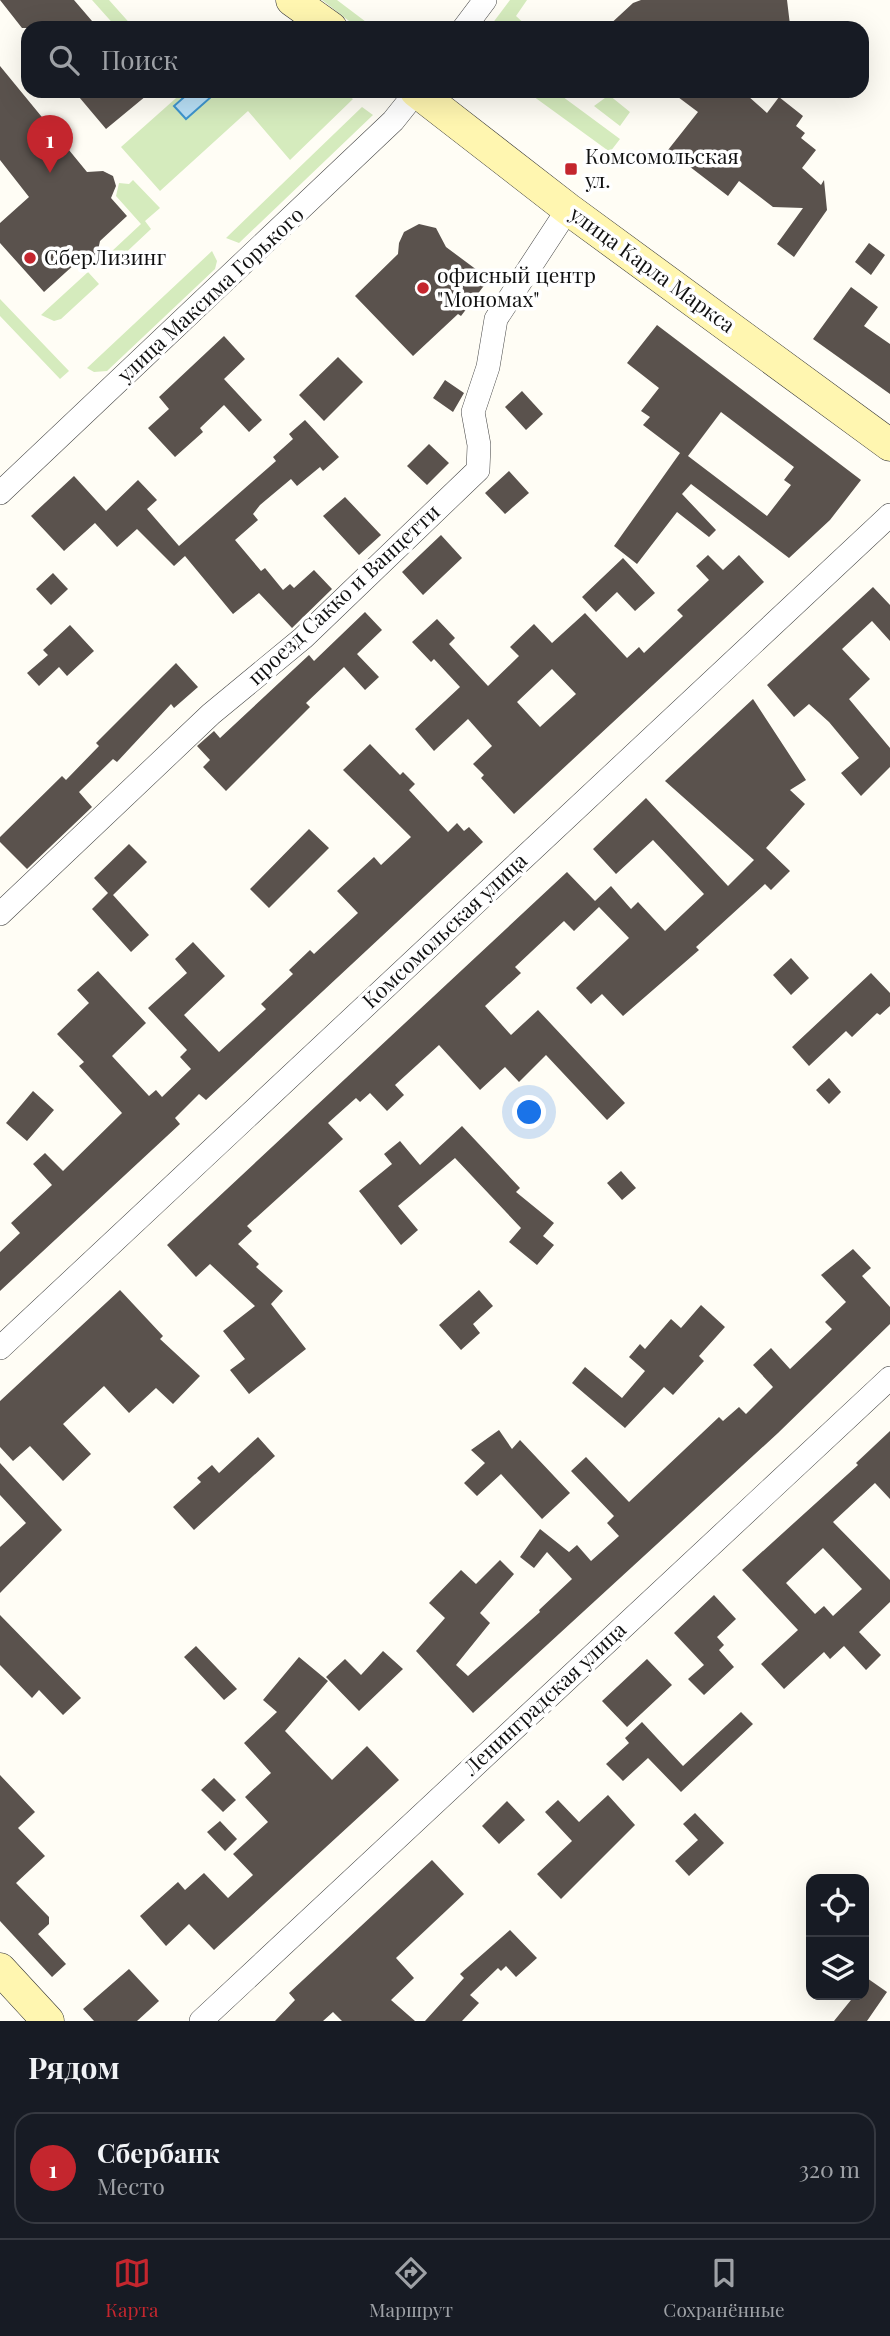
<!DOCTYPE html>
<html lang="ru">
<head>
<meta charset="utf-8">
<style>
	body { margin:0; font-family:"Playfair Display",serif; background:#242831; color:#f1f3f6 }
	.controls { position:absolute; right:21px; bottom:21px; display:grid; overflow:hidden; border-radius:14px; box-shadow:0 7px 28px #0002 }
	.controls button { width:63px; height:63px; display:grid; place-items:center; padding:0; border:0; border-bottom:2px solid #363941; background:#171b24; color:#f1f3f6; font:35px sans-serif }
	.you { position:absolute; left:530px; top:1113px; width:24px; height:24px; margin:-18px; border:5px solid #fff; border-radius:50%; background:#1a73e8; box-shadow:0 0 0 10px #1a73e833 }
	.badge { display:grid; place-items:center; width:46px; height:46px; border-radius:50%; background:#c4262e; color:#fff; font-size:23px; font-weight:700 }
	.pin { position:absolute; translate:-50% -58px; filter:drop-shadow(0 2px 4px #0008) }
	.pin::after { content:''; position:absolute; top:37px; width:24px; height:21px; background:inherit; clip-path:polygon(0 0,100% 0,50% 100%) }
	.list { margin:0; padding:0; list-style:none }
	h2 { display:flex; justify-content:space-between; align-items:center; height:91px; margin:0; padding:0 28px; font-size:30px }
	h2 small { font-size:23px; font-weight:400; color:#9ea1a6 }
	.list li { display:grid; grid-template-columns:46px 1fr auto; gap:21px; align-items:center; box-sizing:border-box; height:112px; margin:0 14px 14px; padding:0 14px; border:2px solid #363941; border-radius:21px }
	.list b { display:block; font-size:26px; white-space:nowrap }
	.list p { margin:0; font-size:23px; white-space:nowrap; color:#9ea1a6 }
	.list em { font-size:23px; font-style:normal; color:#9ea1a6 }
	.icon { flex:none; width:38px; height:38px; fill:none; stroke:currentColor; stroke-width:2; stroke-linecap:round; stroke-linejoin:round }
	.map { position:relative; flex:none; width:890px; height:2021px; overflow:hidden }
	.search { position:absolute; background:#171b24; box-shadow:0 7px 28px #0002; left:21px; right:21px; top:21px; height:77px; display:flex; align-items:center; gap:18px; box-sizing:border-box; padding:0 24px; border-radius:21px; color:#9ea1a6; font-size:26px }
	.sheet { height:217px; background:#171b24 }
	nav { display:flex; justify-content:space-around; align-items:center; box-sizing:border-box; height:98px; border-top:2px solid #363941; background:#171b24; font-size:19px; color:#9ea1a6 }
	nav a { display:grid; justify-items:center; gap:4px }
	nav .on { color:#c4262e }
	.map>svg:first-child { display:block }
	.green { fill:#d5ebbd }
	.water { fill:#b9e0f7; stroke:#3f96cf; stroke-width:2 }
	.building { fill:#5a524d; fill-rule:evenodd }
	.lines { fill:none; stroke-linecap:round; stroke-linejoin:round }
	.minor-casing { stroke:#444; stroke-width:24 }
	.secondary-casing { stroke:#333; stroke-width:33 }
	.minor { stroke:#fff; stroke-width:23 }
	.secondary { stroke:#fff6b0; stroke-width:32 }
	.poi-dot { fill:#c4262e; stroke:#fff; stroke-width:2.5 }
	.labels { text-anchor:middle; stroke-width:7; stroke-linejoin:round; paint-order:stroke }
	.poi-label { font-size:21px; fill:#111; stroke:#fff; text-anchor:start }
	.street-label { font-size:21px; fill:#111; stroke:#fff }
</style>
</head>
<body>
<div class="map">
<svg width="890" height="2021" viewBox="0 0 890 2021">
	<rect width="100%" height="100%" fill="#fffdf5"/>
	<path class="green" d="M92,0h17l25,28h-17z
		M322,0h15l37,28h-16z
		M510,0h17l-11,16 13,12h-40z
		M184,91h158l11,8 -63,61 -42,-49 -88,80 -39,-44z
		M526,91h29l65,48 -10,13z
		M609,95l21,17 -10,14 -26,-20z
		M362,107l11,8 -134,128 -13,-5z
		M133,180l27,28 -15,13 6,8 -33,31 -7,-8 30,-28 -25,-28 3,-13 10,1z
		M212,251l5,10 -2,8 -108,102 -13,1 -7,-4z
		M88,272l11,12 -38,35 -7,2 -13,-6z
		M0,299l69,72 -9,8 -60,-63z"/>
	<path class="water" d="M191,91h15l5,6 -25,22 -12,-13z"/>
	<path class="building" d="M0,0h74l24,28h-76z
		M641,0h146l3,25 -19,3h-165l27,-25z
		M0,66l87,106 16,-1 10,5 3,10 -5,12 16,18 -27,25 -4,18 -7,5 -13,-1 -32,29 -44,-49v-20l29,-26 -29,-37z
		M74,91h78l-46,38z
		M670,91h68l10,5 19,17 12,-16 24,19 -7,10 9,7 -4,5 15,12 -14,18 19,17 3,-5 3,30 -33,47 -17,-13 26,-36 -30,-1 -34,-26 -11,15 -60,-46 30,-38z
		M419,224l17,4 10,19 43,32 -28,37 -3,-2 -45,42 -58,-60 43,-42 1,-11 5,-11z
		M869,243l16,12 -14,20 -16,-13z
		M851,287l27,20 -14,19 26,18v50l-77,-55z
		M657,325l204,155 -31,40 -41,38 -98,-74 -9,10 34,36 -7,7 -32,-25 -40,52 -23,-18 66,-93 -37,-28 7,-8 -9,-6 18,-23 -32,-25zM721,412l73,55 -10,13 7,5 -24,31 -79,-60z
		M224,336l21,23 -21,20 38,41 -13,12 -25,-27 -24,23 3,4 -28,25 -27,-29 21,-19 -10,-12z
		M338,357l25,25 -39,39 -25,-26z
		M445,380l19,13 -11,19 -20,-14z
		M522,391l21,23 -17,16 -21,-23z
		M305,420l34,37 -16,14 -3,-4 -23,19 -6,-7 -31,26 -7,9 5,6 -23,20 26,31 4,-3 18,22 7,-6 4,4 20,-18 18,19 -40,39 -33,-35 -26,21 -48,-58 -11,10 -37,-37 -20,18 -22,-24 -31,28 -33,-35 43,-40 32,35 32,-31 19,20 -10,9 32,37 97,-85 -3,-4 20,-18 -4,-5z
		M429,444l20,19 -22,22 -20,-19z
		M509,471l20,22 -24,21 -20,-21z
		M345,497l36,38 -22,20 -36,-39z
		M441,535l21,23 -39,37 -21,-23z
		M708,555l15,15 16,-15 25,27 -250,232 -33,-36 3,-3 -11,-11 19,-18 -24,-27 -34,32 -19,-22 45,-42 -26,-28 -3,3 -19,-20 25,-23 18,19 -6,6 39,42 31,-30 -9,-9 24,-23 18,19 33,-30 42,45 12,-11 5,6 39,-37 -6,-6 32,-30 -13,-14zM552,669l24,25 -36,33 -23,-25z
		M623,558l32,35 -20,18 -18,-19 -21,20 -14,-15z
		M53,573l15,16 -17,16 -15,-16z
		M873,587l17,18v36l-18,-20 -30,28 28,30 -21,20 41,49v19l-29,29 -20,-23 18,-15 -30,-36 -20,-18 -15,13 -27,-32z
		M365,612l17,18 -25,24 22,23 -14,13 -21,-23 -38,36 4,4 -84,84 -23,-24 7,-7 -13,-14 17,-15 6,7 89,-83 5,6z
		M70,625l24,26 -27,25 -8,-9 -20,19 -12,-13 21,-18 -5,-5z
		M176,663l22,24 -24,21 -3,-4 -54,58 -4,-3 -34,33 13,15 -65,62 -27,-27v-5l62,-61 4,4 33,-34 -3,-3z
		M753,699l53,81 -16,10 15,14 -39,44 24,23 -19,19 -6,-6 -69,63 3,3 -76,66 -21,-22 -11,10 -15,-16 53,-50 -30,-31 -25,24 -10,-10 -49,46 6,6 -36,33 26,29 27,-25 87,93 -18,17 -61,-65 -27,27 -14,-15 -25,23 -41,-45 -44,40 9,10 -17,16 -17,-18 -10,9 -4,-4 -28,25 15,16 -96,87 5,5 -14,13 21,20 -3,3 27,24 -12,13 35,45 -57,45 -19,-24 15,-11 -22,-28 32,-25 -45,-42 -14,13 -29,-32 400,-373 28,29 16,-15 20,23 7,-7 27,29 39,-37 -51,-54 -37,34 -23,-25 53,-51 82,88 26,-26 -89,-79z
		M370,744l30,31 3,-3 12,12 -6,6 39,42 9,-9 7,8 5,-4 14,15 -277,258 -7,-6 -24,24 5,6 -180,167v-39l20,-19 -9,-10 41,-38 -19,-21 12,-11 18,18 59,-58 -43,-47 5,-4 -27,-28 32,-31 -12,-13 21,-19 48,52 -34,33 37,40 7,-6 6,7 29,-28 -11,-12 7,-7 -39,-42 39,-35 -12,-14 18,-17 32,34 -41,39 35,37 47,-43 -5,-5 32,-30 -4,-4 21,-20 4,4 44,-41 -21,-22 37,-34 7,8 30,-28 -68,-67z
		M309,829l20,19 -60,60 -19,-19z
		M129,844l18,18 -34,33 36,40 -18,17 -39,-43 16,-16 -14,-15z
		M791,958l18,20 -18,17 -18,-20z
		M871,973l19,20v13l-10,9 -3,-2 -25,24 -6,-6 -37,35 -17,-19z
		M829,1078l12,14 -12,12 -13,-14z
		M33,1091l21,19 -27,31 -21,-18z
		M462,1126l58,62 -4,4 38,31 -11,13 11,9 -17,20 -28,-23 12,-14 -66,-70 -57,48 20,24 -17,15 -42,-54 33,-27 -8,-10 16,-13 20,24z
		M621,1171l15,17 -14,12 -15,-17z
		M853,1249l18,19 -9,8 28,31v17l-112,109 -305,280 -57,-62 29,-33 -16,-15 32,-33 15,14 24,-24 14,14 -34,39 10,10 -34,42 12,11 72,-64 -1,-2 33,-31 -25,-27 -13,16 -14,-11 20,-28 29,23 8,-7 14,16 28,-25 -12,-13 7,-7 -43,-45 15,-14 43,45 90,-85 4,4 16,-14 7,7 27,-27 -20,-22 18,-17 19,21 42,-40 -7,-7 21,-20 -25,-27z
		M120,1290l43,46 -3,3 40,37 -27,28 -17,-16 -27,25 -25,-27 -41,38 28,30 -28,27 -33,-35 -17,15 -13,-14v-46z
		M479,1290l14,16 -20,18 7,9 -19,17 -22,-25z
		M701,1305l24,22 -26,29 5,5 -31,34 -9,-8 -39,41 -53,-45 13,-16 37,31 23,-27 -16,-14 11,-13 5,5 26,-30 10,9z
		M499,1430l13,19 8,-9 50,53 -28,26 -41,-45 -24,22 -13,-13 21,-20 -14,-13z
		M890,1431v68l-15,-16 -42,39 57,58v22l-31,30 22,23 -15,15 -22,-24 -14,13 -6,-7 -40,37 -23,-25 37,-34 -56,-60 116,-105 -2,-2zM823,1548l39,41 -29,27 -9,-10 -9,8 -29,-31z
		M258,1437l17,19 -81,74 -21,-23 28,-25 -4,-4 15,-13 7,8z
		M0,1463l62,67 -62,63v-46l26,-24 -26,-28z
		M714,1595l22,24 -19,18 7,8 -5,5 15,17 -30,28 -16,-16 16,-14 -30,-32z
		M0,1615l81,83 -18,17 -24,-25 -7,8 -32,-33z
		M196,1646l41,43 -13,11 -40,-43z
		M383,1651l20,18 -44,42 -33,-34 19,-18 16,16z
		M299,1657l29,24 -43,50 47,49 35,-34 32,34 -185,170 -25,-26 -23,22 -26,-30 38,-34 7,8 19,-17 24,25 25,-23 -20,-21 35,-32 -23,-25 26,-24 -27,-30 33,-31 -14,-12z
		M647,1659l25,26 -45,42 -25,-26z
		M741,1712l12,12 -72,68 -33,-34 -25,23 -17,-17 23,-21 -4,-5 17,-16 41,44z
		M0,1775l35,37 -17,16 27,28 -29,27 33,34v7l-11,10 28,30 -14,13 -52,-56z
		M214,1778l22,22 -13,12 -22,-22z
		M608,1795l27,30 -74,74 -24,-25 35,-33 -27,-29 13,-12 21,22z
		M507,1801l18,19 -26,24 -17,-18z
		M695,1813l29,30 -35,33 -14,-15 23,-21 -15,-16z
		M220,1821l17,18 -12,12 -18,-19z
		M432,1860l32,34 -68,64 18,20 -23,22 24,21h-73l-9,-9 -10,9h-48l20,-21 -6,-7z
		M510,1930l27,28 -21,19 -10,-11 -5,5 -3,-3 -28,27 9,8 -17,18h-37l39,-43 -4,-4z
		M129,1969l30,32 -22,20h-43l-11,-12z
		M864,1976l23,16 -20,29h-33l21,-26h9z"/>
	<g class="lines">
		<defs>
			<path id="minor" d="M464,28l21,-28
				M0,493l393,-372 24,-30
				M0,914l211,-200 92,-76 175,-168 1,-25 -6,-33 15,-45 8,-48 72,-110
				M0,1348l890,-833
				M201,2021l689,-643"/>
			<path id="secondary" d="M292,0l39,28
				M416,91l152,118 322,236
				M0,1969l48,52"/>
		</defs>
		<use href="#minor" class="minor-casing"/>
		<use href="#secondary" class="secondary-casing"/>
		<use href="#minor" class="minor"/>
		<use href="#secondary" class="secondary"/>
	</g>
	<g class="poi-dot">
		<rect x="564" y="162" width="14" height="14" rx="3.5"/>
		<circle cx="30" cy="258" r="7"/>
		<circle cx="423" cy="288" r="7"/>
	</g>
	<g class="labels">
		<g class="poi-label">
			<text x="585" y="164">Комсомольская<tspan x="585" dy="24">ул.</tspan></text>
			<text x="44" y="265">СберЛизинг</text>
			<text x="437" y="283">офисный центр<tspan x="437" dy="24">"Мономах"</tspan></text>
		</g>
		<g class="street-label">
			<text transform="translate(652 270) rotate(36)" y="7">улица Карла Маркса</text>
			<text transform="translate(211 295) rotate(-43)" y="7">улица Максима Горького</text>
			<text transform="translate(344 595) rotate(-43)" y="7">проезд Сакко и Ванцетти</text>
			<text transform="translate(445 931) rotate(-43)" y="7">Комсомольская улица</text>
			<text transform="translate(545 1699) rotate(-43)" y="7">Ленинградская улица</text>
		</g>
	</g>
</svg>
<div class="controls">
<button><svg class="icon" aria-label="locate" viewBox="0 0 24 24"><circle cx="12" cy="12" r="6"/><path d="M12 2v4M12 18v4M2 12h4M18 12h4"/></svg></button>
<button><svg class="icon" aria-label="layers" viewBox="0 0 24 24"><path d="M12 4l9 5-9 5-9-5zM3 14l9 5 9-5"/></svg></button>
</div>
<div class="you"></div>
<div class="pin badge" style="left:50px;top:173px">1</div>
<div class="search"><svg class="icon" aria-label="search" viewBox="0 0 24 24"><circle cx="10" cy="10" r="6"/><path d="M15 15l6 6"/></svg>Поиск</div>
</div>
<section class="sheet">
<h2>Рядом<small></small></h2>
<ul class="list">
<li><span class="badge">1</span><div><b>Сбербанк</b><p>Место</p></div><em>320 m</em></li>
</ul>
</section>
<nav>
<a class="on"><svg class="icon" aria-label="map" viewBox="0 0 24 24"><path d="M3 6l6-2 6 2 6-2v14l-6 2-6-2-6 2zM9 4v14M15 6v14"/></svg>Карта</a>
<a><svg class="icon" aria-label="directions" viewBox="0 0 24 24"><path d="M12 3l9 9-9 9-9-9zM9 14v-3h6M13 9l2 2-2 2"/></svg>Маршрут</a>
<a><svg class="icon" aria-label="saved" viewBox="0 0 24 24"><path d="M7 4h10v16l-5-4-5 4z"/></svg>Сохранённые</a>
</nav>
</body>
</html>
